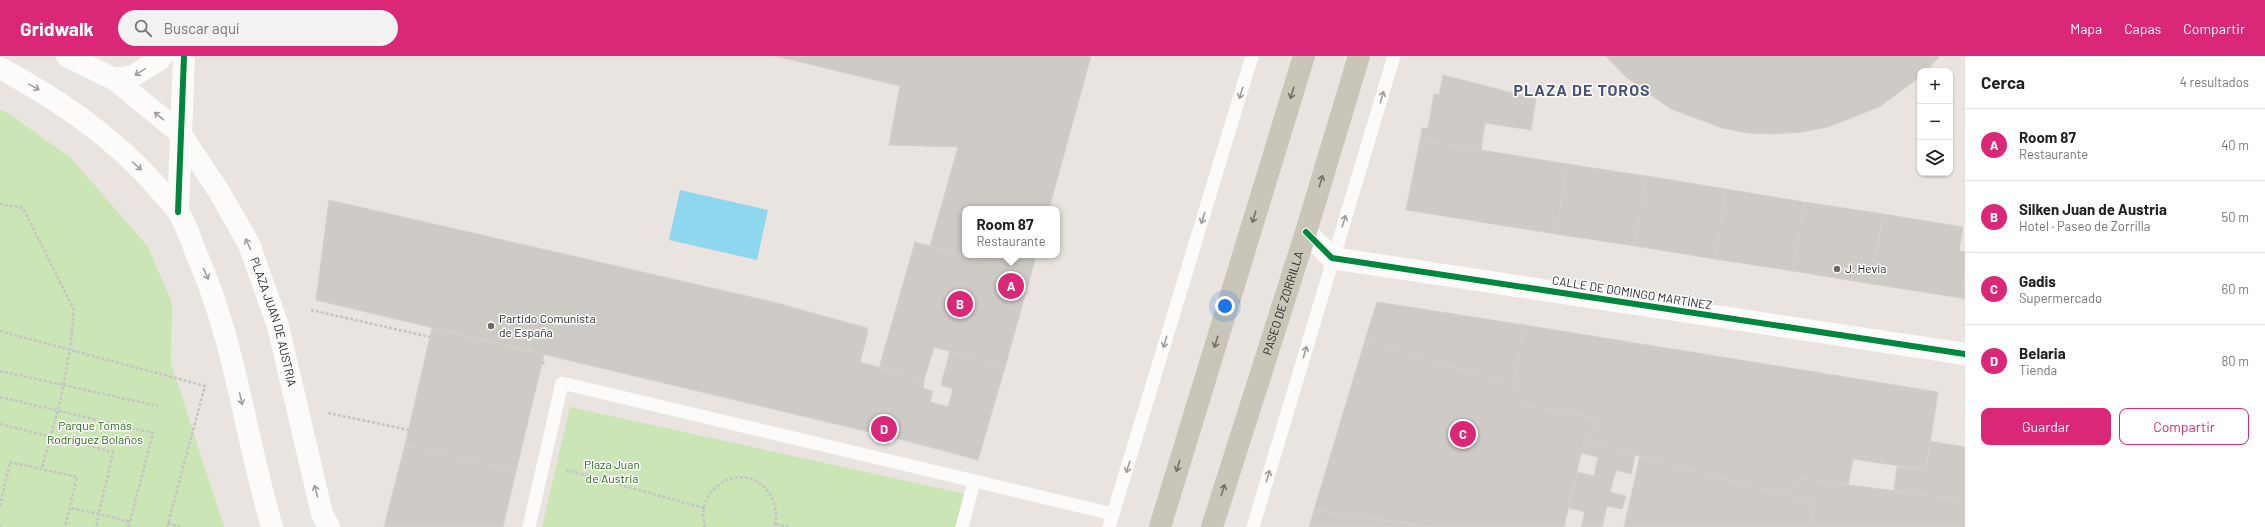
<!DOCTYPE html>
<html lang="es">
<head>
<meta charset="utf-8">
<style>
	body { margin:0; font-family:Barlow,sans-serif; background:#f2f2f2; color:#222 }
	.controls { position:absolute; right:12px; top:12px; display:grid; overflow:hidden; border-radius:8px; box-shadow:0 1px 3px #0004 }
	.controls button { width:36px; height:36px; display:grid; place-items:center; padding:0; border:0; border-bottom:1px solid #e0e0e0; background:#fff; color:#222; font:20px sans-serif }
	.you { position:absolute; left:1225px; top:250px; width:14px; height:14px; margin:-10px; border:3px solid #fff; border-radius:50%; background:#1a73e8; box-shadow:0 0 0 6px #1a73e833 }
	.badge { display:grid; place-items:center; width:26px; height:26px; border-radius:50%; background:#db2777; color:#fff; font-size:13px; font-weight:700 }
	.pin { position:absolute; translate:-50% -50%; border:2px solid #fff; box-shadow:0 1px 4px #0006 }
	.popup { position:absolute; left:962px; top:150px; width:98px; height:52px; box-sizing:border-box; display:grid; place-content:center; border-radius:8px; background:#fff; filter:drop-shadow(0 1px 3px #0005); font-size:13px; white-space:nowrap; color:#767676 }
	.popup b { font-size:15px; color:#222 }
	.popup::after { content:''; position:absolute; left:50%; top:100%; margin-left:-8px; border:8px solid transparent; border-top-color:#fff }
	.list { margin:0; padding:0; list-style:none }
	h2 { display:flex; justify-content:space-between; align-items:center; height:52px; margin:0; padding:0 16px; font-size:17px }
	h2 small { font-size:13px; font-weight:400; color:#767676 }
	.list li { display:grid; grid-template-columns:26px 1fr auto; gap:12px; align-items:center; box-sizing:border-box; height:72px; padding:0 16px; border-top:1px solid #e0e0e0 }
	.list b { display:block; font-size:15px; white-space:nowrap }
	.list p { margin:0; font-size:13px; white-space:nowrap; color:#767676 }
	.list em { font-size:13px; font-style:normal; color:#767676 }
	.actions { display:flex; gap:8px; padding:12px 16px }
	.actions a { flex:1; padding:9px 0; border:1px solid #db2777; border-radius:8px; text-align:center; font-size:14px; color:#db2777 }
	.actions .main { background:#db2777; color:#fff }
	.icon { flex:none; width:22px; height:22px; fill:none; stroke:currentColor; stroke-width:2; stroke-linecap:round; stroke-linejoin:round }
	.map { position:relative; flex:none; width:1965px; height:471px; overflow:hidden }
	header { display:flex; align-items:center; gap:24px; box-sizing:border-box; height:56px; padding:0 20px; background:#db2777; color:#fff }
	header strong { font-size:19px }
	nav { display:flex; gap:22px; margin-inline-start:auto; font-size:14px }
	.search { width:280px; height:36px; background:#f2f2f2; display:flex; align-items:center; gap:10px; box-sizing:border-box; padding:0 14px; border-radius:22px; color:#767676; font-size:15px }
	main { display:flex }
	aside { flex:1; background:#fff }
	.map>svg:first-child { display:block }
	.green { fill:#cbe5b6 }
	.water { fill:#8fd7ee }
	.building { fill:#cecac6; stroke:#d4d0cb }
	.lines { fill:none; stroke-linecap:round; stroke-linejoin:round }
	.path { stroke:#c5c4c4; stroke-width:2.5; stroke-dasharray:3 2; stroke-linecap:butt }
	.lane { stroke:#fcfbfa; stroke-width:13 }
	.street { stroke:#fcfbfa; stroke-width:22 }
	.secondary { stroke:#fcfbfa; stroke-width:22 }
	.primary { stroke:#cac5b9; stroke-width:22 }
	.cycleway-casing { stroke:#fff; stroke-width:8 }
	.cycleway { stroke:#00873e; stroke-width:6 }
	.oneway { stroke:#9e9d9c }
	.oneway2 { stroke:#72706a }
	.poi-dot { fill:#6d6b69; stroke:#fff; stroke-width:1.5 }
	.labels { text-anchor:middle; stroke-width:3; stroke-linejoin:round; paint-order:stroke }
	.poi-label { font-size:12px; fill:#2a2a2a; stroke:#fff; text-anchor:start }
	.street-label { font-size:12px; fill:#2a2a2a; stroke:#fff }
	.park-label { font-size:12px; fill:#296b16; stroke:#fff }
	.district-label { font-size:16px; font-weight:bold; letter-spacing:1px; fill:#48527d; stroke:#fff }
</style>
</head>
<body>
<header>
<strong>Gridwalk</strong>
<div class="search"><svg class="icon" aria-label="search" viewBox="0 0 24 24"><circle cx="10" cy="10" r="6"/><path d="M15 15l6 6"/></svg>Buscar aquí</div>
<nav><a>Mapa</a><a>Capas</a><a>Compartir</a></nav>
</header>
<main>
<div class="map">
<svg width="1965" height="471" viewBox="0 0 1965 471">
	<rect width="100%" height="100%" fill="#e9e4df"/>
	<path class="green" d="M0,54l8,3 64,46 76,88 24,56 -1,60 53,164h-224z
		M570,351l396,87 -9,33h-415z"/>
	<path class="water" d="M680,134l88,20 -11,50 -88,-20z"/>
	<path class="building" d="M775,0h316l-42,153h-84v46h71l-5,19 -101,-28 28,-99 -69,-2 11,-59z
		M1606,0h334l-14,15h-6v6l-41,30 -51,20 -26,5 -27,2 -27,-1 -26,-5 -51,-19 -44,-31z
		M1443,19l93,24 -5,31 -46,-7 -4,27 -61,-10 2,-12h6l6,-34 5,1z
		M1420,84l147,24 -11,70 -150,-24z
		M1567,108l79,12 -11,70 -79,-12z
		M1646,120l80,13 -11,70 -80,-13z
		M1726,133l78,13 -11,69 -78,-12z
		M329,144l444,102 94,26 1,4 -8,30 64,18 -1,8 10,3 -3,11 18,5 5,-18 -12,-4 9,-34 55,16 -27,93 -71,-19 -591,-141z
		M1804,146l79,12 -11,70 -79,-13z
		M1883,158l80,13 -4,24 6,1v22l-4,24 -89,-14z
		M915,186l116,32 -26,93 -71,-20 -10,33 -45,-12z
		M1965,218v25l-4,-1z
		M1377,246l147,23 -10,61 -149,-46z
		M1524,269l414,67 -12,78 -73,-11 -5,26 -53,-7 -4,19 -207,-56 18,-22 -84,-15 4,-16 -8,-2z
		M432,272l112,27 -28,116 -111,-26z
		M1365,284l157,48 -4,16 84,15 -18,22 -20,86h-133l-117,-17z
		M1584,385l51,14 -4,19 -15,-4 -6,22 16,4 -4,13 -15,-3 -5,21h-21l4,-15 -16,-4 8,-36 17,4 4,-19 -17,-4z
		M1930,385l35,6v53l-71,-9 3,-24 29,3z
		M405,389l111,26 -13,56h-119z
		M1640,400l174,47 -4,24h-186z
		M1795,422l170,22v27h-155l4,-24 -23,-6z
		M1314,454l84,12 -1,5h-88z
		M1398,466l11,2 22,3h-34z"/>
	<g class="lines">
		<path class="path" d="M0,148l23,4 51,102 -4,39 -9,49 -19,70
			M311,254l119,27
			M0,275l205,55 -38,141
			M542,306l4,4
			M0,315l158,35
			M0,341l153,36 -23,89 -31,-8 -3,13
			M328,357l81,17
			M0,368l113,28 -14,62 -29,-6
			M566,414l138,38
			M0,450l10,-44 67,15 -12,50
			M168,467l12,4
			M776,468l14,3
			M0,471h1
			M128,471l2,-5
			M705,471c-13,-45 51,-73 69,-24 2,7 4,18 -1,24"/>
		<path class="lane" d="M529,471l33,-144 551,131
			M962,471l12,-45
			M1109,471l143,-471
			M1253,471l141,-471"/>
		<path class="street" d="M114,23l19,-3 26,-16 3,-4
			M178,156l6,-156
			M1306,176l26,26 633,96"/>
		<g class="secondary">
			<path id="s1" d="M67,0l47,23 66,54 38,57 31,54 29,82 44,188 7,13"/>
			<path d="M0,12c59,32 114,69 158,120 7,8 14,15 20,23 8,13 13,29 18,42 39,87 49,183 76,274"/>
		</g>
		<g class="primary">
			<path d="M1160,471l144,-471"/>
			<path id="s2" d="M1212,471l94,-295 53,-176"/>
		</g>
		<defs>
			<path id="cycleway" d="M178,156l6,-156
				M1306,176l26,26 633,96"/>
		</defs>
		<use href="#cycleway" class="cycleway-casing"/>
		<use href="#cycleway" class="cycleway"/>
	</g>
	<defs><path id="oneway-shaft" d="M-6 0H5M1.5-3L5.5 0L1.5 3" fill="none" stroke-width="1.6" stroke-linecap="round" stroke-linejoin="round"/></defs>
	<g class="oneway">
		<use href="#oneway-shaft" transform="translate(140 16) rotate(149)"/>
		<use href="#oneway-shaft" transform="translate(34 31) rotate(29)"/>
		<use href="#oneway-shaft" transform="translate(1241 37) rotate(107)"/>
		<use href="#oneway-shaft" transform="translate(1382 41) rotate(-73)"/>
		<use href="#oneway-shaft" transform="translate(159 60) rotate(-141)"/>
		<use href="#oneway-shaft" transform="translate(137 110) rotate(42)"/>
		<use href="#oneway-shaft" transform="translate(1203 162) rotate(107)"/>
		<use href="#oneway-shaft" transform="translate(1344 165) rotate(-73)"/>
		<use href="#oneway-shaft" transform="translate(248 188) rotate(-115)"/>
		<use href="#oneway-shaft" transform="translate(206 218) rotate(66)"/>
		<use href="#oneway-shaft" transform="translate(1165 286) rotate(107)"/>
		<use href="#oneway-shaft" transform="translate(1305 296) rotate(-74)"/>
		<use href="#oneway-shaft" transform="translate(241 343) rotate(77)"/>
		<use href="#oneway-shaft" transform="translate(1128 411) rotate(107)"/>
		<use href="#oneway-shaft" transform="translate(1268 420) rotate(-74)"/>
		<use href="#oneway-shaft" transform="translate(316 435) rotate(-104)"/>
	</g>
	<g class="oneway2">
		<use href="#oneway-shaft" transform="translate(1292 37) rotate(107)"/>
		<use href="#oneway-shaft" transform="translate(1321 125) rotate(-73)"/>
		<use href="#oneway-shaft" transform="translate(1254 161) rotate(107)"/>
		<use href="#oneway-shaft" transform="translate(1216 286) rotate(107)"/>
		<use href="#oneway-shaft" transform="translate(1178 410) rotate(107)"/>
		<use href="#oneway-shaft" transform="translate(1223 434) rotate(-72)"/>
	</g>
	<g class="poi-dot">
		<circle cx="1837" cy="213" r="4"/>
		<circle cx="491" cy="270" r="4"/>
	</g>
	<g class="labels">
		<g class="poi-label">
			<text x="1845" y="217">J. Hevia</text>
			<text x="499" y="267">Partido Comunista<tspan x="499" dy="14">de España</tspan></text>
		</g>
		<g class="street-label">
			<text transform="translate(1632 237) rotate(9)" y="4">CALLE DE DOMINGO MARTÍNEZ</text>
			<text dy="4" stroke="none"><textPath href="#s2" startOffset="235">PASEO DE ZORRILLA</textPath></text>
			<text dy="4" stroke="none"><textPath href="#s1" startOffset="350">PLAZA JUAN DE AUSTRIA</textPath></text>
		</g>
		<g class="park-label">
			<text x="95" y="374">Parque Tomás<tspan x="95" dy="14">Rodríguez Bolaños</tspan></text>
			<text x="612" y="413">Plaza Juan<tspan x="612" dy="14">de Austria</tspan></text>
		</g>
		<g class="district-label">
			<text x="1582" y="40">PLAZA DE TOROS</text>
		</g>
	</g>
</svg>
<div class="controls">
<button>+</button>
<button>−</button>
<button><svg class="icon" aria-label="layers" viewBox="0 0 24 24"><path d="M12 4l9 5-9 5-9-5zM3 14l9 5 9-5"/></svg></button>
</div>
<div class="you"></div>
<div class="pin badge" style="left:1011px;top:230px">A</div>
<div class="popup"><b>Room 87</b>Restaurante</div>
<div class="pin badge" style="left:960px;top:248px">B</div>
<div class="pin badge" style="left:1463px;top:378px">C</div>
<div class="pin badge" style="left:884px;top:373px">D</div>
</div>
<aside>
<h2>Cerca<small>4 resultados</small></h2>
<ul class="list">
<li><span class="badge">A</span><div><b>Room 87</b><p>Restaurante</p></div><em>40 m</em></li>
<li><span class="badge">B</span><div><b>Silken Juan de Austria</b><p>Hotel · Paseo de Zorrilla</p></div><em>50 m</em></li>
<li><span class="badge">C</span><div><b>Gadis</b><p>Supermercado</p></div><em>60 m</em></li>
<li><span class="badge">D</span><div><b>Belaria</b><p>Tienda</p></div><em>80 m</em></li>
</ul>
<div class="actions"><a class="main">Guardar</a><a>Compartir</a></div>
</aside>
</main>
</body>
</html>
